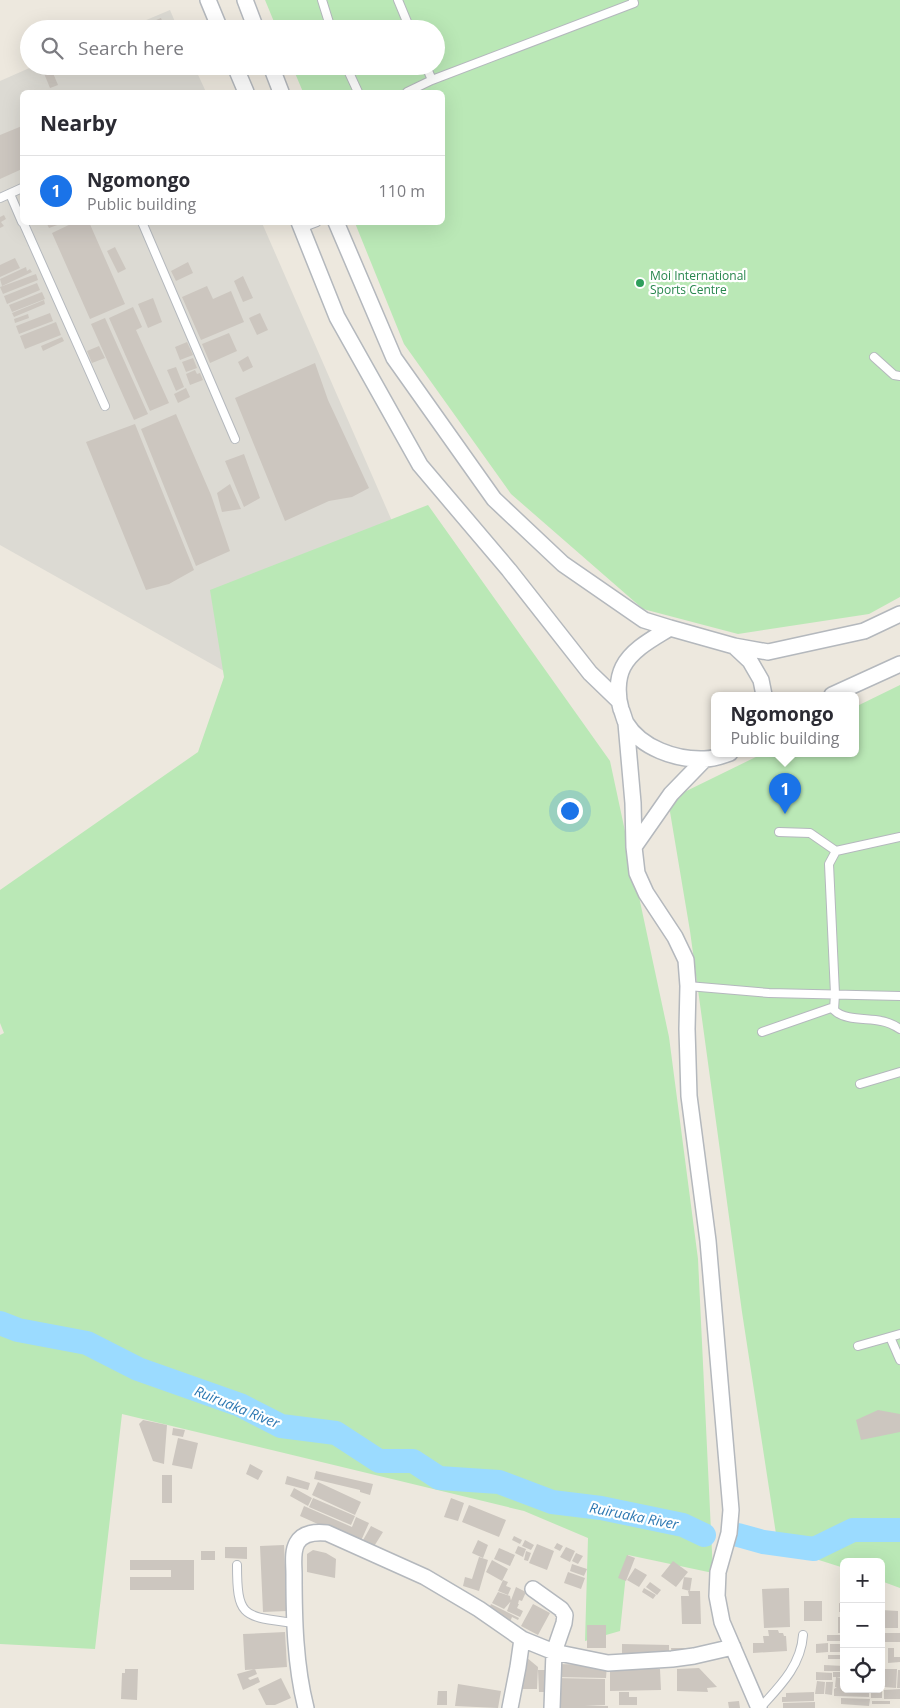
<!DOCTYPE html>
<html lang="en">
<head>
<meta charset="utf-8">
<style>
	body { margin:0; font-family:"Open Sans",sans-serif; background:#f7f7f7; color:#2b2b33 }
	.controls { position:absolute; right:15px; bottom:15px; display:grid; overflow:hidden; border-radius:8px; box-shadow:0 5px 20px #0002 }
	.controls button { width:45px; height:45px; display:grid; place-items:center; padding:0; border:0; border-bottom:1px solid #e1e1e2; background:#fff; color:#2b2b33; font:25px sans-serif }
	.you { position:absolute; left:569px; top:810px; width:18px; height:18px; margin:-12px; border:4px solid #fff; border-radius:50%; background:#1a73e8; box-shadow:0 0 0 8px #1a73e833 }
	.badge { display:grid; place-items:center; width:32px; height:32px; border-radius:50%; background:#1a73e8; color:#fff; font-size:16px; font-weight:700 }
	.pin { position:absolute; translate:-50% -41px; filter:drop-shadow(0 1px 2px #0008) }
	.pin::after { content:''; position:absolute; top:26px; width:18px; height:15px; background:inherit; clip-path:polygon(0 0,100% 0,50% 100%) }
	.popup { position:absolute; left:711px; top:692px; width:148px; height:65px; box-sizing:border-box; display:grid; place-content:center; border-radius:8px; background:#fff; filter:drop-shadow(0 1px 4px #0005); font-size:16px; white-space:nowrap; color:#7c7c81 }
	.popup b { font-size:19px; color:#2b2b33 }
	.popup::after { content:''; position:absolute; left:50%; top:100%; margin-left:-10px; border:10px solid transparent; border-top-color:#fff }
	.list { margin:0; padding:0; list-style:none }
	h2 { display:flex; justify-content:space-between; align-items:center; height:65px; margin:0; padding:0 20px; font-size:21px }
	h2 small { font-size:16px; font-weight:400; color:#7c7c81 }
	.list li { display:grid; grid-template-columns:32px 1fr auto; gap:15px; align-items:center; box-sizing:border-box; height:70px; padding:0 20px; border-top:1px solid #e1e1e2 }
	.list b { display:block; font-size:19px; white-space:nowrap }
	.list p { margin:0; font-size:16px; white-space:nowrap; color:#7c7c81 }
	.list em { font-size:16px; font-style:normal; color:#7c7c81 }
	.icon { flex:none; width:28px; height:28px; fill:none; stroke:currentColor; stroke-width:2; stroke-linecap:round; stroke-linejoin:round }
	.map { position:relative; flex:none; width:900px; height:1708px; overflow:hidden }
	.search { position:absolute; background:#fff; box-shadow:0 5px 20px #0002; left:20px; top:20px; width:425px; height:55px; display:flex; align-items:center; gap:12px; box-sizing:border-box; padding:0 18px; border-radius:28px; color:#7c7c81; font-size:19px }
	.panel { position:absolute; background:#fff; box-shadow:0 5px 20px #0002; left:20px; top:90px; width:425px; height:135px; border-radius:8px }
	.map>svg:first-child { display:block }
	.industrial { fill:#dcdad3 }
	.green { fill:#bae8b6 }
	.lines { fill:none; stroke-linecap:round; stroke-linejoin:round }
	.river { stroke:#9bdbff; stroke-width:24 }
	.building { fill:#ccc6bf }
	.lane-casing { stroke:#b4b8bd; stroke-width:10 }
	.street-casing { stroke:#b4b8bd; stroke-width:18 }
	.lane { stroke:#fff; stroke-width:8 }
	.street { stroke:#fff; stroke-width:15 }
	.leisure-dot { fill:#2e9e5b; stroke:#fff; stroke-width:2 }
	.labels { text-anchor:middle; stroke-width:4.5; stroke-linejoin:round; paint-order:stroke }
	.leisure-label { font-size:12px; fill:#27864d; stroke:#fff; text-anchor:start }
	.water-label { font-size:14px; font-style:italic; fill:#2d78b2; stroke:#fff }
</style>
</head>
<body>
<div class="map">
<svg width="900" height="1708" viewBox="0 0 900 1708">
	<rect width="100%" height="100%" fill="#ede8de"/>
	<path class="industrial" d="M170,10l8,19h-53z
		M34,66h160l12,26h-184v130l240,1 198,454 -138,49 -322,-181v-464z"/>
	<path class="green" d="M265,0h635v597l-31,17 -131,20 -95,-25 -132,-115 -107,-150 -49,-121 87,-1v-130h-139l-11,-26h144v-37h-159z
		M428,505l182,256 59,276 29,222 15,314 -85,-18 -8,76 -35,10 3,-103 -64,-27 -402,-97 -27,235 -95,-5v-609l4,-2 -4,-10v-133l198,-138 26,-75 -14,-87z
		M900,685v903l-19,-7v-19h-37v6l-66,-21 -36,-235 -52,-381 -22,-131 96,-47h91v-46z"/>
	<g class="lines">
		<path class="river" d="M0,1323l18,7 69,13 51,26 102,36 41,21 55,7 43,28h34l26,17 60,4 53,20 49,6 82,17 21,10
			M738,1535l25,7 51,7 39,-19h47"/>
	</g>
	<path class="building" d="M161,18l4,11h-30z
		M41,66h9l8,19 -8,3z
		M22,126v43l-22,10v-44z
		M4,215l2,4 -5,3 3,4 -4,2v-11z
		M46,222h17v1l-14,5z
		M75,222h14l36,82 -35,15 -38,-86z
		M115,247l11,22 -8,4 -11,-22z
		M15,258l5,10 -20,9v-12z
		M188,262l5,11 -17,8 -5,-10z
		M26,267l1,4 3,-2 2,3 -30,14 -2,-7z
		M36,274l2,6 -35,14 -3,-7z
		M243,276l10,22 -10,4 -9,-21z
		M37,283l3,7 -33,14 -3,-8z
		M207,286l6,13 18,-8 13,31 -43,18 -19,-43z
		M42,292l3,7 -33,13 -3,-7z
		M153,298l9,24 -14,6 -10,-24z
		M44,300l1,4 -31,13 -2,-4z
		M133,307l9,20 -6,3 33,73 -19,8 -41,-93z
		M50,313l3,8 -34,13 -3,-8z
		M260,313l8,17 -11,5 -8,-17z
		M28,314l1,4 -14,5 -1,-4z
		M105,318l43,96 -14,6 -43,-96z
		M56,322l5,13 -36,14 -5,-13z
		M229,333l8,18 -27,12 -8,-19z
		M62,337l2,4 -21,10 -2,-5z
		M187,342l6,13 -13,5 -5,-13z
		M99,346l6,12 -13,5 -5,-12z
		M248,356l5,11 -10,5 -5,-10z
		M193,358l4,10 -11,4 -4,-10z
		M315,363l13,37 41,88 -17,9 -23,4 -44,20 -50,-123z
		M176,367l8,20 -8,4 -9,-21z
		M195,370l2,4 3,-1 3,7 -13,5 -4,-11z
		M186,388l4,9 -12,6 -4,-9z
		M176,414l35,81 19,56 -34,15 -55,-137z
		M135,424l59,146 -25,14 -23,6 -60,-148z
		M244,454l16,44 -16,9 -19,-46z
		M230,484l11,25 -19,3 -5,-19z
		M878,1410l22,4v18l-39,8 -5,-20z
		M143,1420l24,5 -3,39 -11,-3 -14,-37z
		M173,1428l12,2 -2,7 -11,-2z
		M178,1438l20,5 -6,26 -20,-4z
		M250,1464l13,7 -5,9 -12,-6z
		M316,1471l57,13 -3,11 -10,-3v-2l-46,-11z
		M162,1475h10v28h-10z
		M287,1476l23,7 -2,7 -23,-6z
		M318,1482l43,20 -6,13 -43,-20z
		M294,1488l18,10 -4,8 -18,-10z
		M313,1498l42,18 -4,9 -42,-18z
		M451,1498l13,5 -6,18 -14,-4z
		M469,1505l37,15 -7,17 -37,-15z
		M304,1506l48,21 4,-10 13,6 -9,20 -60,-27z
		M371,1526l12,6 -10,16 -11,-6z
		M514,1536l8,4 -2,4 -8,-4z
		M478,1540l10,5 -5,13 -11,-5z
		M525,1540l9,5 -3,5 -9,-4z
		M557,1543l6,3 -3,5 -6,-3z
		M537,1544l17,7 -7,19 -18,-7z
		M284,1545l3,66 -24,1 -3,-66z
		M518,1546l8,3 -3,8 -8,-4z
		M225,1547h22v12l-22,-1z
		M566,1547l9,4 -5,11 -10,-5z
		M499,1548l16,7 -5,11 -16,-7z
		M313,1550l13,3 10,6 -1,19 -28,-6v-18z
		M201,1551h14v9h-14z
		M526,1551l5,2 -3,8 -4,-1z
		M576,1553l7,3 -5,8 -6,-3z
		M627,1555l8,3 -9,23 -8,-3z
		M479,1557l9,3 -9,31 -16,-5 2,-9 7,2z
		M130,1560h64v30h-64v-13h41v-7h-41z
		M492,1560l16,9 -6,12 -16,-9z
		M673,1561l15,11 -12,15 -15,-11z
		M572,1564l15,5 -3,7 -14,-5z
		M635,1568l12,7 -8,12 -12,-7z
		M568,1572l17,6 -4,11 -17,-6z
		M684,1577l8,1 -2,13 -8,-2z
		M503,1580l5,2 -2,4 5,2 -3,7 -10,-4z
		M650,1582l11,8 -4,5 -11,-8z
		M516,1587l10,5 -4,9 -3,-1 -1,4h1l-2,4 6,3 -3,6 -13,-6z
		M644,1588l12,7 -3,4 -11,-7z
		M789,1588l1,39 -26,1 -2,-39z
		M688,1591h12l1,33h-19l-1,-28h8z
		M498,1592l12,4 1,5 -7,8 -12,-6z
		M804,1601h18v20h-18z
		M839,1603l5,1v8h-5z
		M491,1604l28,14 -1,2 -6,-3 -2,5 -22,-11z
		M533,1604l17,9 -12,22 -17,-9z
		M881,1610l17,1v17h-17z
		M838,1617h6v16h-6z
		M587,1625h19v23h-19z
		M768,1630h10l1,3h4l1,3h2l1,15 -34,2v-10h11l-1,-7h6z
		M285,1632l2,35 -42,3 -2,-36z
		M881,1633h19v9h-19z
		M827,1635h17v6h-17z
		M828,1643v9l-12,1v-9z
		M622,1644l47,1v11h-47z
		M830,1644h14v8h-14z
		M671,1648h20l-2,6 -17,2z
		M888,1648h6v9h6v5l-12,1z
		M828,1655h16v4h-16z
		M526,1657l12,10 -1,22h-15z
		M555,1664l52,1 -1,13 -51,-1z
		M824,1665l20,1v5h-20z
		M699,1668l18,19 -10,1 1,4 -31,-1v-22z
		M125,1669h13l-1,31 -16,-1 1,-26h3z
		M255,1669l2,5 -9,4 2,2 8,-3 2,5 -17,8 -6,-16z
		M610,1669h50l1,21 -51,1z
		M885,1669h12l-1,19 -12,-1z
		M538,1670h11l1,22h-11z
		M898,1670h2v18h-3z
		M816,1672l16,1v7h-6v-3v3h-10z
		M833,1672h8v5h-8z
		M842,1674h2v15l25,1v7l-35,-1v-7l3,-2h-2l1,-10 5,1v10z
		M281,1678l10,20 -16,7h-9l-8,-16z
		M554,1678l51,1v26l-20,1h23v2h-47v-3h-7z
		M817,1681l8,1 -1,12h-9z
		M826,1682h7l-1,13 -7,-1z
		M458,1684l43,7 -3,17 -43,-2z
		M871,1689h11v9h-11z
		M900,1689v10h-16v-9z
		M438,1691h9v14h-10z
		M619,1692h10v5h8v8h-18z
		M814,1692v9l-32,1v-5h4v-4z
		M841,1698l29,1 -1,7 -28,-2z
		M739,1701l1,7h-11l-1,-6z
		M872,1701h18v3h-18z
		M815,1702v6h-32v-5z"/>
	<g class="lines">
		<defs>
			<path id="lane" d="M322,0l9,29
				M398,0l12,29
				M346,66l12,26
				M426,66l6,14
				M407,92l25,-12 202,-77 -1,-3
				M10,194l12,28
				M0,198l22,-10
				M23,222l82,184
				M142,222l93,217
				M301,228l16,-6
				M874,357l20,18 6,1
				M779,832l31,1 26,18
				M900,837l-64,14 -7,13 6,130 -1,16c11,11 33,8 47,11 7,1 13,4 19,8
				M688,986l81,7 131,3
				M762,1032l72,-25
				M860,1084l40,-12
				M890,1337l10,23
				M858,1346l42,-12
				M237,1565c0,54 7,51 57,58
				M760,1708c19,-21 41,-42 43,-73"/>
			<path id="street" d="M208,0l12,29
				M245,0l11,29
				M235,66l11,26
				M271,66l10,26
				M299,222l38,95 83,148 89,105 81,103 28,27
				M336,222l58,136 100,141 69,65 81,56 26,8
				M734,646l34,6 96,-21 36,-17
				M832,695l68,-31
				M626,723l7,80 1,44 3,26 9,20 29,44 11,23 2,26 -1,43 2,67 19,145 23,269 -2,23 -11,39 -1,24 5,26 37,86
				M730,753c-8,3 -18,6 -26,6 -28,1 -63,-11 -78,-36 -2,-4 -3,-10 -5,-14 -4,-13 -4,-30 2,-42 9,-18 31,-29 47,-39l64,18 16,15 11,19 3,15
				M634,847l37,-53 34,-35
				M533,1589l28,20 4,6 -1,8 -10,29 -2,56
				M306,1708c-11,-43 -12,-90 -12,-134 0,-10 -2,-22 3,-31 6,-11 19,-11 30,-10l98,44 54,32 43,30 32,13 54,11 64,-4 22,-3 39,-9
				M510,1708l8,-41 4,-28"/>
		</defs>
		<use href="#lane" class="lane-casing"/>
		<use href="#street" class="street-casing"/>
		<use href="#lane" class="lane"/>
		<use href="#street" class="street"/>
	</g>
	<circle class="leisure-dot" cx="640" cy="283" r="5"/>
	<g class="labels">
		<g class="leisure-label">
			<text x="650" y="280">Moi International<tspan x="650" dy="14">Sports Centre</tspan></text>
		</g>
		<g class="water-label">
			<text transform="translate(237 1407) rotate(22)" y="5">Ruiruaka River</text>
			<text transform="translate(634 1516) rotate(11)" y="5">Ruiruaka River</text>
		</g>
	</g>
</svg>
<div class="controls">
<button>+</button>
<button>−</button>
<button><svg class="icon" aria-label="locate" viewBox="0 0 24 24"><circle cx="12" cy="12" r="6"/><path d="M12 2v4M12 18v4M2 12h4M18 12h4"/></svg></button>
</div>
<div class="you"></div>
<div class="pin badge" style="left:785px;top:814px">1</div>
<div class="popup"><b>Ngomongo</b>Public building</div>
<div class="search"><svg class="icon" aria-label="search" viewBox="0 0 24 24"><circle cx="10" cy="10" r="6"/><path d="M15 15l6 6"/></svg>Search here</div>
<section class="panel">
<h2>Nearby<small></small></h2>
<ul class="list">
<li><span class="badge">1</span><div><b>Ngomongo</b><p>Public building</p></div><em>110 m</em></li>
</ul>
</section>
</div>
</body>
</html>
